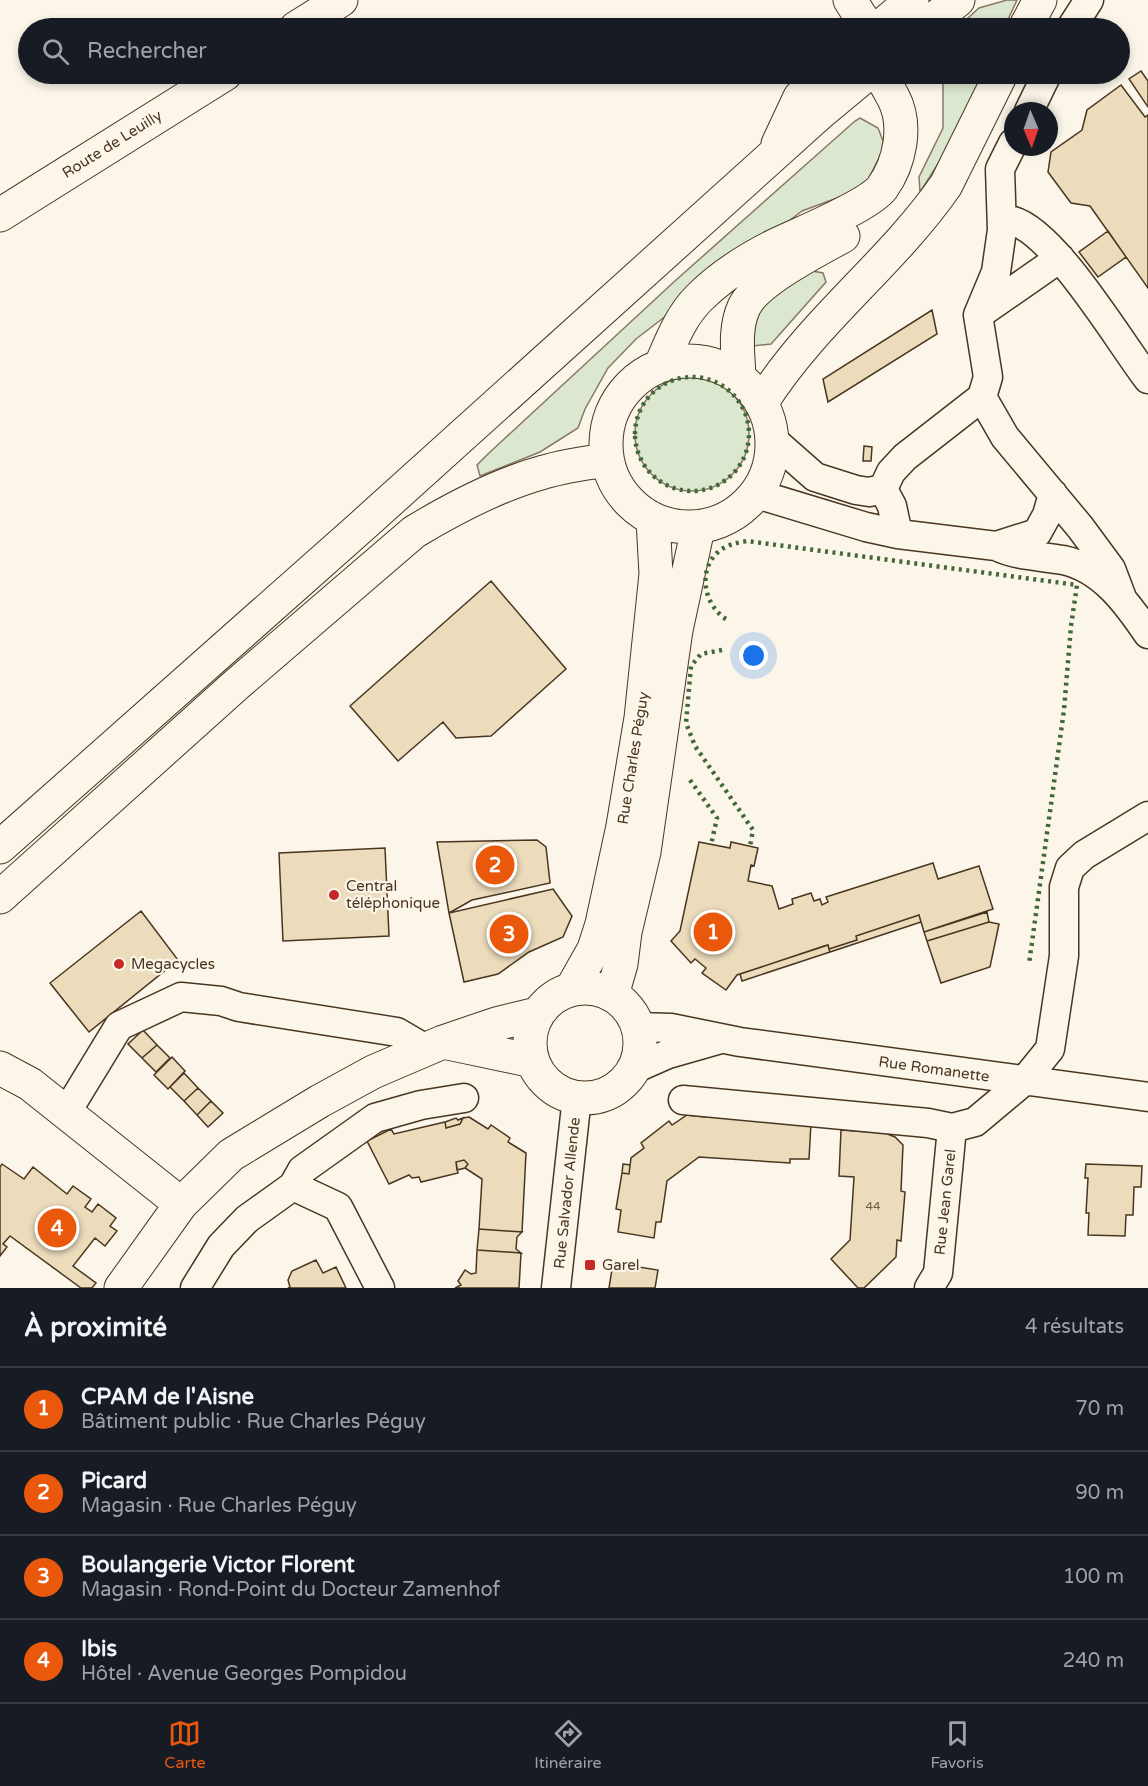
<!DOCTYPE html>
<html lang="fr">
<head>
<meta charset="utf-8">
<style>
	body { margin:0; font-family:"Varela Round",sans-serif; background:#20242c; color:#f1f3f6 }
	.compass { position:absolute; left:1004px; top:102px; width:54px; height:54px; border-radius:50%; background:#171b24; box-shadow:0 3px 9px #0003; rotate:178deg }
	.you { position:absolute; left:754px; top:656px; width:21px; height:21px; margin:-15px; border:4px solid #fff; border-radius:50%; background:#1a73e8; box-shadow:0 0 0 9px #1a73e833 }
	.badge { display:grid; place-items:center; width:39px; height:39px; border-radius:50%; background:#ea580c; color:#fff; font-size:20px; font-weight:700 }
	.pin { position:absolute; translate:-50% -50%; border:3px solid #fff; box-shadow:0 2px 6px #0006 }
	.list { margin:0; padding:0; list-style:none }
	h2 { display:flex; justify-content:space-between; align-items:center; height:78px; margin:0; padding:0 24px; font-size:26px }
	h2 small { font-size:20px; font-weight:400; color:#9ea1a6 }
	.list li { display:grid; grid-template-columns:39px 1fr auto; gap:18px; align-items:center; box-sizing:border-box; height:84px; padding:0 24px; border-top:2px solid #363941 }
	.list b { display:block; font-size:22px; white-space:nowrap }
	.list p { margin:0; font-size:20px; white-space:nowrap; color:#9ea1a6 }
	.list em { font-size:20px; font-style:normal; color:#9ea1a6 }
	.icon { flex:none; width:33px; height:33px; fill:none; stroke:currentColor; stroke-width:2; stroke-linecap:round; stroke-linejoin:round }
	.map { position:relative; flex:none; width:1148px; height:1288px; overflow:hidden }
	.search { position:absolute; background:#171b24; box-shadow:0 3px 9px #0003; left:18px; right:18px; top:18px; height:66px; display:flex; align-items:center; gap:15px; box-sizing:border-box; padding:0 21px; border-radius:33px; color:#9ea1a6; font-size:22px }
	.sheet { height:414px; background:#171b24 }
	nav { display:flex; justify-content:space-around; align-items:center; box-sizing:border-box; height:84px; border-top:2px solid #363941; background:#171b24; font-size:16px; color:#9ea1a6 }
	nav a { display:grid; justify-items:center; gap:3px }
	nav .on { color:#ea580c }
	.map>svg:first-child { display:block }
	.green { fill:#dce7d0; stroke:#887966; stroke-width:1.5 }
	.building { fill:#ecdcbc; stroke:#4a3520; stroke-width:1.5 }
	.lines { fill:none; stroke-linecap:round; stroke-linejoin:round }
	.minor-casing { stroke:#4a3520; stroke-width:31 }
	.major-casing { stroke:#4a3520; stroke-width:35 }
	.minor { stroke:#fbf6e9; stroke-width:28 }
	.major { stroke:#fbf6e9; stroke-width:33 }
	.hedge { stroke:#436837; stroke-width:4.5; stroke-dasharray:3 4.5; stroke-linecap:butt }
	.poi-dot { fill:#c62828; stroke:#fbf6e9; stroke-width:2 }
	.labels { text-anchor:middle; stroke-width:4.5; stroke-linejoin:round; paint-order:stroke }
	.number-label { font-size:12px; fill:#725f47 }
	.street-label { font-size:15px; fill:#4a3520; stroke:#fbf6e9 }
	.poi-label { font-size:15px; fill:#4a3520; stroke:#fbf6e9; text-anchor:start }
</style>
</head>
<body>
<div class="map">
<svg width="1148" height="1288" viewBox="0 0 1148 1288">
	<rect width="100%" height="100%" fill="#fbf6e9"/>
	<path class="green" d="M1007,0h10l-13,28h-47l22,-20z
		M938,74h47l-24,54 -41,64 -1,-15 24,-49v-47z
		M860,118l18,10 7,18 -21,42 -62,23 -166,128 -28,29 -23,41 -7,19 -38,24 -60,24 -3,-11 12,-12 187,-173 179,-159z
		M807,270l16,3 3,9 -55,62 -19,2 5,-32 14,-20z
		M635 434a57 57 0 1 1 114 0a57 57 0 1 1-114 0Z"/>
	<path class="building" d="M1141,71l7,10v26l-19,-28z
		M1121,85l24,32 3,-2v173l-58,-82 -19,-3 -23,-31 3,-20 31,-22 5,-20z
		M1108,231l18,26 -28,20 -19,-25z
		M932,310l5,24 -109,68 -5,-23z
		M864,446l8,1 -1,14h-8z
		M491,581l75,88 -75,67 -35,2 -13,-16 -45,39 -48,-55z
		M537,840l9,7 4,36 -78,17 -23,13 -12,-71z
		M699,842l31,6 1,-6 27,6 -4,18 -3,-1 -3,16 24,5 7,23 14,-5 -1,-5 19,-6 3,8 6,-2 2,6 6,-3 -2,-5 107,-34 5,16 41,-13 14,43 -69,23 -5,-17 -63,21 1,4 -28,9 -1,-4 -4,1 -87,29 -11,15 -24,-17 4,-5 -11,-9 -4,4 -20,-22 9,-10z
		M385,848l4,88 -106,5 -4,-88z
		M553,889l19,27 -9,21 -34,15 -31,22 -34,8 -15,-69z
		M141,911l37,49 -89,72 -39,-49z
		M987,912l2,10 -62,19 -3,-9z
		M919,915l2,7 -91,30 -1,-3 28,-9 -1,-4z
		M989,922l10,2 -9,43 -49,16 -14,-42z
		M828,945l2,7 -88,29 -2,-7z
		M143,1030l14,15 -15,13 -14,-14z
		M157,1045l13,13 -14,14 -14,-14z
		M172,1057l13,14 -17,18 -14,-14z
		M184,1073l14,15 -14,13 -14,-14z
		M198,1088l13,13 -14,14 -13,-14z
		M211,1101l12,12 -15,14 -11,-12z
		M705,1110l106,13 -2,36h-19v4l-91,-6 -32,24 -6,41h-5l-2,16 -36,-6 3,-22 -5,-1 6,-36 7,1 2,-16 13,-10 -3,-5 28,-22 3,4 15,-10 18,2z
		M469,1117l19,12 3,-4 19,13 -2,4 18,11 -4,79 -43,-3 3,-50 -17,-11 3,-4 -4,-4 -8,2 2,11 -37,9 -2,-5 -7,1 -3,-3 -20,9 -22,-43 24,-12 3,5 51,-12 1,6 14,-4 3,-6z
		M456,1118l2,2 5,-2 -3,6 -14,4 -1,-6z
		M841,1130l44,3 10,4 8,8 -2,46 4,1 -4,49 -4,-1 -1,17 -32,31h-6l-27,-29 19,-19 4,-63 -15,-1z
		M464,1160l4,4 -3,4 -8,2 -1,-8z
		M2,1164l22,15 9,-12 34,27 6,-8 18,13 -6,8 7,5 6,-8 18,14 -6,8 7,5 -12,15 -10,-8 -22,28 23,17 -4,5h-11l-71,-52 -7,8 4,3 -7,9v-89z
		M623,1164l7,1 -1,9 -7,-1z
		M1086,1164l56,2 -1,21h-7l-1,28h-7l-1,21 -37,-1 1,-22h-3l2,-35h-3z
		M479,1229l43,3 -5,5 -1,12 5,4 -44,-3z
		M477,1250l44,3 -2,35h-64l6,-3 -3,-4 7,-11 6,4 5,-1z
		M316,1260l7,13 13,-6 10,21h-58l2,-1 -2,-7 4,-9z
		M613,1263l45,7 -3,18h-46z"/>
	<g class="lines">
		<defs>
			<path id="minor" d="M1071,28l18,-28
				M1029,111l18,-37
				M1002,230l-2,-61 13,-26
				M978,315l82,-57
				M982,397l6,-20 -10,-62 18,-43 6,-42 11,-9c42,12 106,120 135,158
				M773,440l42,37 41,13 13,2 14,-3
				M757,494l109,33 32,7 98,12c21,10 44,10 67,14 39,8 64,43 85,74
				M898,534l-6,-28 -9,-17 8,-17 14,-15 77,-60 23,40 75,90 31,42 11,29
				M996,546l41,-13 10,-18 6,-21
				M638,1027l33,1 69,14 408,55
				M634,1069l34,-15 49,-14
				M683,1100l245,23 24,5
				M66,1113l53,-87 62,-29 40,4 18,6 158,25 29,17
				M293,1186l9,-16 73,-52 46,-13 43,-7
				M195,1288l26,-42 26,-27 46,-33 45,21 42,81
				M556,1288l21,-191
				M929,1288l9,-15 14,-145 23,-6 49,-41 26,-32 14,-93v-69l6,-19 14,-13 64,-39"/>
			<path id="major" d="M850,0l18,28
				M296,28l45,-28
				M879,28l33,-28
				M923,28l35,-28
				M1025,28l15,-28
				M778,144l22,-47 27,-23
				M0,215l225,-141
				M606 444a83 83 0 1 1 166 0a83 83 0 1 1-166 0Z
				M661,365c10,-23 19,-48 38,-67 20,-20 49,-39 75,-52 24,-12 93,-39 108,-58 18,-25 26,-63 11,-91 -4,-8 -9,-16 -14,-23
				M739,376c-1,-23 -5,-47 5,-69 12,-26 74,-57 99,-71
				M762,402c51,-81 130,-139 184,-217l55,-111
				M0,847l362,-321 458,-413 47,-39
				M0,897l236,-212 178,-153c38,-23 86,-48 130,-60 20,-6 42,-9 63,-12
				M530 1043a55 55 0 1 1 110 0a55 55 0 1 1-110 0Z
				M572,988l22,-39 8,-25 21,-98 18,-108 12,-115 3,-29 -3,-54
				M612,995l9,-31 4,-32 19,-80 32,-222 22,-102
				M443,1042l90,19
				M0,1068l30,16 151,120
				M121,1288l60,-84 50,-49 89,-54 53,-29 70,-30 53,-18 41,-10"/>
		</defs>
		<use href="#minor" class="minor-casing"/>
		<use href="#major" class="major-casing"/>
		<use href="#minor" class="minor"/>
		<use href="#major" class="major"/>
		<path class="hedge" d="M635 434a57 57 0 1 1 114 0a57 57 0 1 1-114 0Z
			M726,619c-21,-13 -29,-47 -9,-66 8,-8 19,-10 30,-12l330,44 -6,41 -7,84 -35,254
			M722,650l-21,4 -10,12 -5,57 9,23 58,84 -3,16
			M690,780l27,38 -6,27"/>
	</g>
	<g class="poi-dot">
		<circle cx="334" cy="895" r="6"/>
		<circle cx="119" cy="964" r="6"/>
		<rect x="584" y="1259" width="12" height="12" rx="3"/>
	</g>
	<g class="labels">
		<g class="number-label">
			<text x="873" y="1210">44</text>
		</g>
		<g class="street-label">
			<text transform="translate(112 144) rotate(-32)" y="5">Route de Leuilly</text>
			<text transform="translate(633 758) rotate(-81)" y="5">Rue Charles Péguy</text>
			<text transform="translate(934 1069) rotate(8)" y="5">Rue Romanette</text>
			<text transform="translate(567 1193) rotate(-84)" y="5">Rue Salvador Allende</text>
			<text transform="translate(945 1202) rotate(-84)" y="5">Rue Jean Garel</text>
		</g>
		<g class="poi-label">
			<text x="346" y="891">Central<tspan x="346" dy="17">téléphonique</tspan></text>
			<text x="131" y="969">Megacycles</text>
			<text x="602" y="1270">Garel</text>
		</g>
	</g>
</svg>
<svg class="compass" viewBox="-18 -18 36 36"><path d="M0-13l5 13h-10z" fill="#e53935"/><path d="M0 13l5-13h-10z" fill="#9ea1a6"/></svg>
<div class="you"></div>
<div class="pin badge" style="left:713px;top:932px">1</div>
<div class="pin badge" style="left:495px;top:865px">2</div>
<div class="pin badge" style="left:509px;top:934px">3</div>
<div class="pin badge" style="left:57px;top:1228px">4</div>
<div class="search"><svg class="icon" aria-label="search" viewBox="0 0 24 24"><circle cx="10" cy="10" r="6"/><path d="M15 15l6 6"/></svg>Rechercher</div>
</div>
<section class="sheet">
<h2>À proximité<small>4 résultats</small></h2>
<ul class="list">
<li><span class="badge">1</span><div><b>CPAM de l'Aisne</b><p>Bâtiment public · Rue Charles Péguy</p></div><em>70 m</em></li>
<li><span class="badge">2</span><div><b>Picard</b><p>Magasin · Rue Charles Péguy</p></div><em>90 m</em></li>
<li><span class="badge">3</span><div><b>Boulangerie Victor Florent</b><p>Magasin · Rond-Point du Docteur Zamenhof</p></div><em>100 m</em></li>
<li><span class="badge">4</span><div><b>Ibis</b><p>Hôtel · Avenue Georges Pompidou</p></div><em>240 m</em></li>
</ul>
</section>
<nav>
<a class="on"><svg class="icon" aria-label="map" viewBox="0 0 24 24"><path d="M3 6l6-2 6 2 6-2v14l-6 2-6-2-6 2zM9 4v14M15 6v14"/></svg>Carte</a>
<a><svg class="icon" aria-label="directions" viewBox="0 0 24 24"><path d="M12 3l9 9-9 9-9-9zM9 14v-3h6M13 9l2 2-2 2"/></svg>Itinéraire</a>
<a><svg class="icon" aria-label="saved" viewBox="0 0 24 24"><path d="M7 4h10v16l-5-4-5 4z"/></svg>Favoris</a>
</nav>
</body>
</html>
